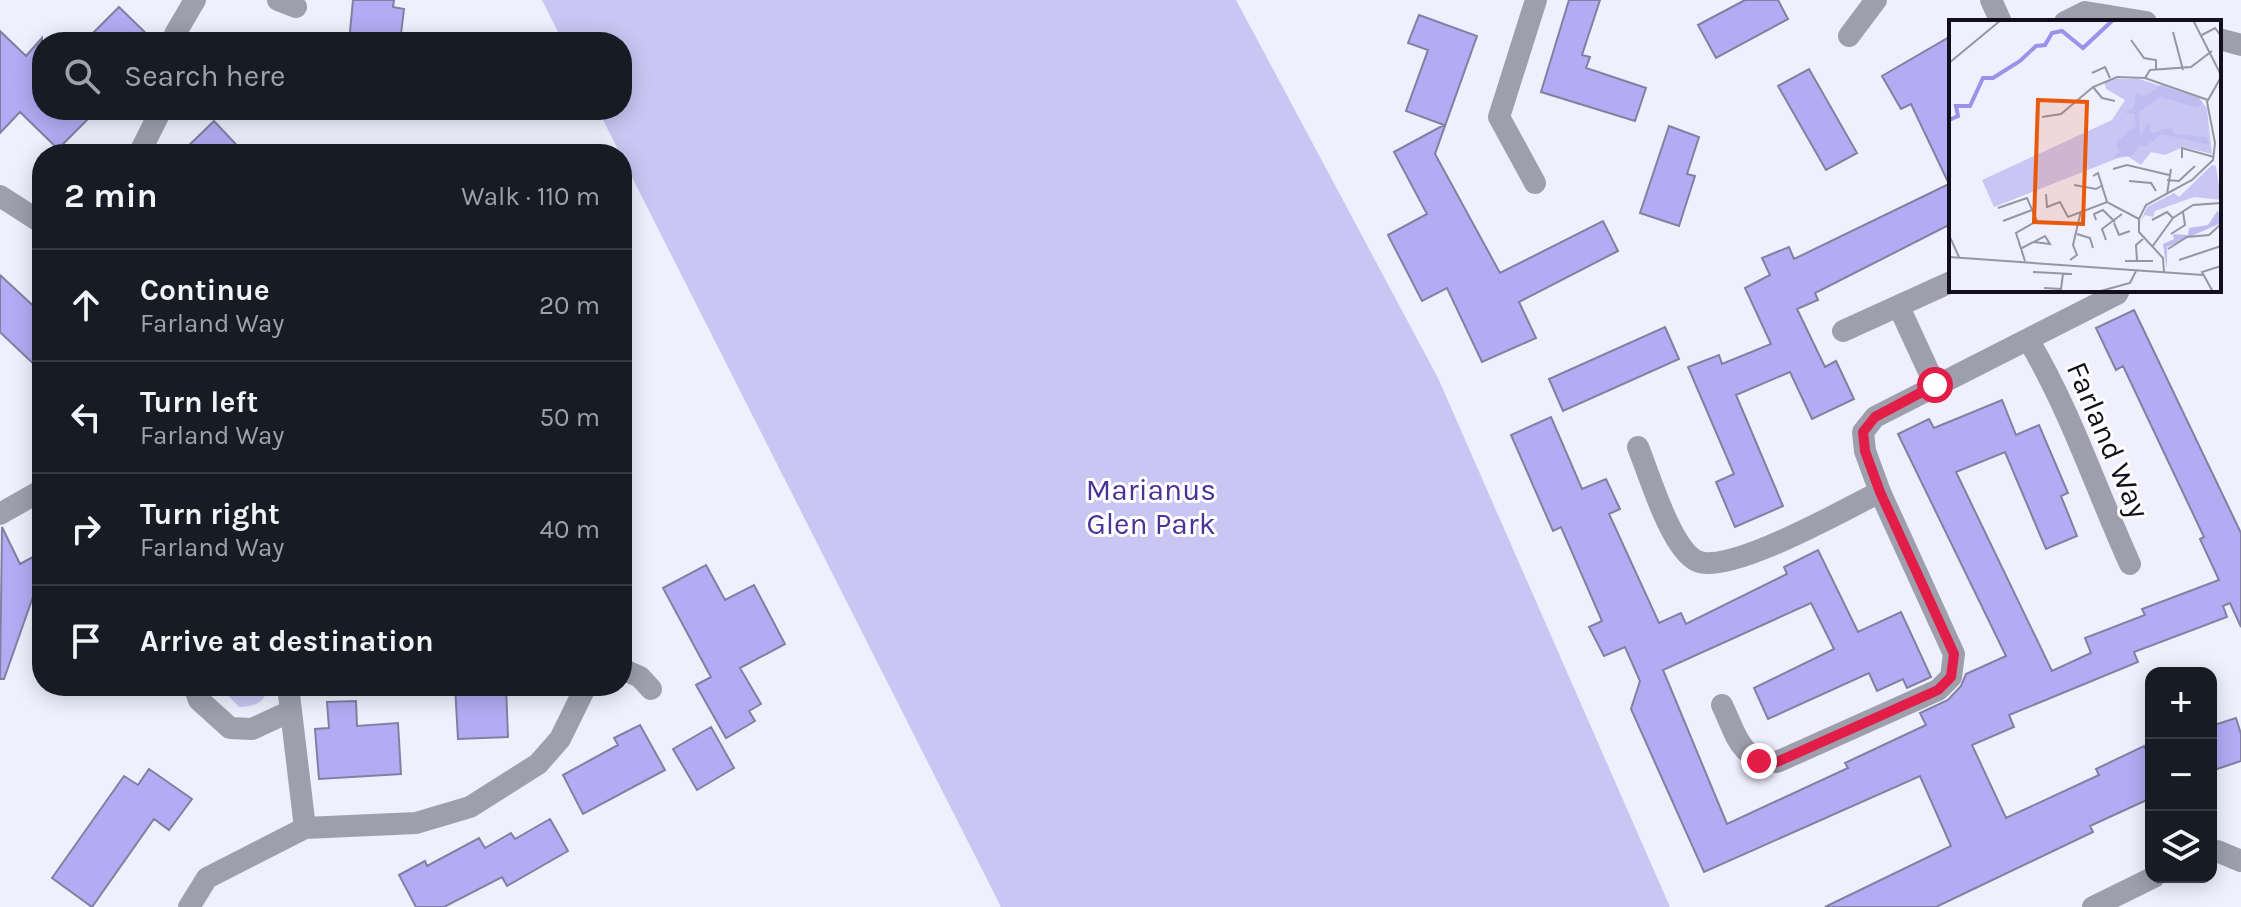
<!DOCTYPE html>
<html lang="en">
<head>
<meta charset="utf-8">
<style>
	body { margin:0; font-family:Karla,sans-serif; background:#242831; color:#f1f3f6 }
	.controls { position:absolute; right:24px; bottom:24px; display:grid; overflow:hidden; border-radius:16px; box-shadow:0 4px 20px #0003 }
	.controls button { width:72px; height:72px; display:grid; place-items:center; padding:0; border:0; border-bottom:2px solid #363941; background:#171b24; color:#f1f3f6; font:40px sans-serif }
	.stop { position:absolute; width:24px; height:24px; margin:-18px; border:6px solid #e11d48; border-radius:50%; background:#fff }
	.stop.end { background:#e11d48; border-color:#fff; box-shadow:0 2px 8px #0008 }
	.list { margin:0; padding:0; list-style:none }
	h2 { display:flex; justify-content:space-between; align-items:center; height:104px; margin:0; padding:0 32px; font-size:34px }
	h2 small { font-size:26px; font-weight:400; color:#9ea1a6 }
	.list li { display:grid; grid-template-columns:52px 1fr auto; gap:24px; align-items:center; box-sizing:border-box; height:112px; padding:0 32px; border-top:2px solid #363941 }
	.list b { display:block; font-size:30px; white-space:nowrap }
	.list p { margin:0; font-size:26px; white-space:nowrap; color:#9ea1a6 }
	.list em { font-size:26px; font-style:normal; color:#9ea1a6 }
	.icon { flex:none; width:44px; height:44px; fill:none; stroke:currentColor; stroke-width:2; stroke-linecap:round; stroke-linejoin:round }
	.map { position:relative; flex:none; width:2241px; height:907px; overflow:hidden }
	.search { position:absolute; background:#171b24; box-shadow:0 4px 20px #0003; left:32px; top:32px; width:600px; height:88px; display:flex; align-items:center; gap:20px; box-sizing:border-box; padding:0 28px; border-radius:32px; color:#9ea1a6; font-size:30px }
	.panel { position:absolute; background:#171b24; box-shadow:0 4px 20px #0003; left:32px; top:144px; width:600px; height:552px; border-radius:32px }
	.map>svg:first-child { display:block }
	.green { fill:#c9c6f3 }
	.building { fill:#b3acf4; stroke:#8280a1; stroke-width:2 }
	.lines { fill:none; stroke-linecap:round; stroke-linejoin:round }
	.minor { stroke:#9e9ead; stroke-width:22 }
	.route { stroke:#e11d48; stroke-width:10 }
	.labels { text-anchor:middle; stroke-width:6; stroke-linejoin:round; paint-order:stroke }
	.street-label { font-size:30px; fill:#100f1b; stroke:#fefefe }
	.park-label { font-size:30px; fill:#4a3398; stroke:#fefefe }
	.inset-river { fill:none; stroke:#9c92ea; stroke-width:4 }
	.inset-road { fill:none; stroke:#9695a3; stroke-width:2 }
	.view { fill:#e8590c; fill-opacity:0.15; stroke:#e8590c; stroke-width:4 }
	.inset-edge { fill:none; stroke:#100f1b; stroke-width:4 }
</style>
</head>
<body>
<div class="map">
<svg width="2241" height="907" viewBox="0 0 2241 907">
	<rect width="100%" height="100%" fill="#efeffe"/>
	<path class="green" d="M542,0h694l202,378 232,529h-669l-403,-797h24v-68h-59z
		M219,686h49c-2,17 -14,21 -29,21z"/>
	<path class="building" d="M353,0h41l-1,7 11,2 -4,33h-51z
		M1569,0h31l-18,55 8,2 -4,11 60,20 -11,33 -94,-29z
		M1745,0h33l10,19 -72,39 -18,-33z
		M119,7l36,35h-71z
		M1419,15l58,21 -42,118 65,119 103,-52 15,30 -99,51 17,36 -54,24 -35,-74 -25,13 -34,-66 39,-21 -33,-62 50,-27 -38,-14 22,-61 -20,-7z
		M0,31l26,25 16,-18v72h55l-39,39 -38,-37 -20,21z
		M1951,36v188l-136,69 3,7 -21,9 28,58 11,-6 18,38 -42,20 -22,-47 -54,23 47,111 -48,21 -19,-45 18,-8 -46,-107 31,-12 3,9 49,-20 -26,-56 25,-13 -8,-17 27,-11 5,12 155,-75 -38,-80 -10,5 -19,-33z
		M1809,69l48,84 -31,17 -48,-84z
		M214,121l31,33h-65z
		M1669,126l30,11 -12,37 8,2 -16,50 -39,-13z
		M0,275l42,39v58l-42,-40z
		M2134,310l107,223v94l-11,-24 -7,3 4,11 -93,35 4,10 -129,53 5,12 -42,18 34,73 93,-43 -3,-6 48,-23 7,14v38l-61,28 3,6 -157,75h-111l126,-61 -31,-70 -216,96 -73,-163 9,-28 -15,-34 -21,9 -15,-29 13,-6 -41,-94 -8,4 -42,-96 40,-18 31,72 24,-10 14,30 -11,5 50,109 22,-10 5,11 101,-50 -3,-7 34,-17 40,82 43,-20 30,65 -24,11 -4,-9 -26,12 -8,-18 -101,46 -14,-31 80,-39 -23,-46 -148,67 64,154 121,-56 -3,-5 81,-38 -6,-12 28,-13 13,-14 5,-12 40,-18 -108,-222 31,-15 5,9 68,-28 14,35 23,-10 29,68 -7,3 16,40 -31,13 -41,-97 -49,20 96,199 39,-18 -6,-15 60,-23 -3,-6 77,-29 -19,-41 4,-2 -81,-171 -7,4 -20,-42z
		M1665,327l14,32 -116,52 -14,-32z
		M2,527l18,37 22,-12v19l-38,108h-4z
		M706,565l19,35 29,-15 31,59 -45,24 21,36 -12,7 6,10 -29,17 -30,-53 15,-8 -48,-89z
		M455,686h51l2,51 -50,2z
		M356,701l1,25 41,-3 3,51 -82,5 -4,-50 14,-1 -2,-26z
		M2236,718l5,16v27l-30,10v-45z
		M640,725l25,45 -82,44 -20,-39 55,-30 -4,-7z
		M711,727l23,41 -37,22 -24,-41z
		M149,769l43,30 -23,31 -15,-11 -62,88 -40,-29 72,-102 14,9z
		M550,819l18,32 -61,35 -5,-9 -58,30h-28l-17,-32 26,-14 2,5 52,-28 6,10 26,-15 4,6z"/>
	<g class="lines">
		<path class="minor" d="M278,0l18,7
			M1991,0l10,22
			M2065,22l20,-10 61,10
			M1849,36l27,-36
			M2219,39l22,6
			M175,42v-8l20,-34
			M139,154l22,-44
			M1535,183l-36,-66 37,-117
			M0,196l42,27
			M1899,307l36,78
			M1843,331l108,-49
			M2029,341c42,71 67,148 101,223
			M1638,447c11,27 33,102 59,114 31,15 150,-53 183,-69
			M0,514l42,-24
			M622,669l18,8 11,12
			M194,686l5,14 31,28 22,1 39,-18
			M288,686l17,142
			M1722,705c15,31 17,55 55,57l161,-72 13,-13 3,-23 -74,-162 -15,-41 -2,-19 12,-15 242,-123 2,-4
			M2211,854l6,-3 24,10
			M189,907l18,-29 98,-50 111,-5 54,-16 68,-43 22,-25 26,-53
			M2093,907l61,-30"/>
	</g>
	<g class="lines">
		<path class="route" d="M1759,761l18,1 161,-72 13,-13 3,-23 -74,-162 -15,-41 -2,-19 12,-15 60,-32"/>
	</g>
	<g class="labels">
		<g class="street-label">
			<text transform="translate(2108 440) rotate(67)" y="10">Farland Way</text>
		</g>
		<g class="park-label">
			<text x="1151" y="500">Marianus<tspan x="1151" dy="34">Glen Park</tspan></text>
		</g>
	</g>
	<g transform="translate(1949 20)">
		<rect width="272" height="272" fill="#efeffe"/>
		<path d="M162,59h28l60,19 8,11 5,45 -29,-7 -18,8 -14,-3 -10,13 -15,-10 -132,52 -12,-27 130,-60 13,-20 -19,-11 -2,-7zM263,145l4,1 5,34 -27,-3 -39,14 -2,6 -8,-2 -5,8 7,-16 27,-14 5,4z" fill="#c9c6f3"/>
		<path d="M212,65l38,13 8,11 -6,-6 -3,5 -38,-11 -21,15 1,24 8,-14 4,11 18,-5 6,6 30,3 4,8 -48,-11 -16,12 -6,-1 -8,11 -19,2 6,-7 -3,-9 20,-16 -2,-12 -9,-1 9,-6 2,-14 9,3zM269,190l3,13 -54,24v22l-4,-25 11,-5 -1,-5 15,1 1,-7 19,-3z" fill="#bfbcf2"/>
		<path class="inset-river" d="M0,100l9,-4 -2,-10h14l13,-28h10l27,-17 16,-15 9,-1 7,-12 10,-2 21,17 30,-28"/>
		<path class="inset-road" d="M244,0l28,55M224,12l10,38M253,15l13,-7 6,8M182,20l13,18 12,2v9M0,43l52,-43M143,53l13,-6 5,11M196,58l5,-8 41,-3 21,-16M144,67l9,11 13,3M93,97l19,-3 32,-27 24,-10 28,1 63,22M233,138v-10l32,9M164,149l14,-4 42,10M144,156l5,-3 9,29M218,160l12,1 16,-15M180,161l22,2 5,8M125,165l22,4 7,-4M97,174l1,13 13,-5 8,15 39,-15 32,17M218,174l4,-25M49,188l29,-10 10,23 -21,12 9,28M147,200l-2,-6 9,-4 12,12M203,200l15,-8 6,6M54,201l29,-11M165,203l5,12 11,-4M128,214l13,4 3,10M222,214l14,-9 -2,-13M0,215l10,22M157,220l-4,-11 20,-15M203,227l21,-29 20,-13 28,-2M73,228l23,-12 5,8 -16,-2M219,229l19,-12 22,-2 12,-11M0,237l254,18M121,240l7,-5 -4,-10 8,-34M230,240l42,-14M176,241h28M188,241l-1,-16 7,-6M84,252l39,2M215,253l-1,-15 -24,-26v-13l7,-14 46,-25 21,-20 2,-17 -8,-41 14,-25M95,268l17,1 2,-15M148,272l33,-9 6,-12M264,272l-11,-20 19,-6"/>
		<path class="view" d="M89,80l49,2 -4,122 -49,-2z"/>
		<rect width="272" height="272" class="inset-edge"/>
	</g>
</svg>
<div class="controls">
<button>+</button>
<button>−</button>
<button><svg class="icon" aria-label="layers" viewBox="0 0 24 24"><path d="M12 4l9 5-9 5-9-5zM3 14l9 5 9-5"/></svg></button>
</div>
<div class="stop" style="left:1935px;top:385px"></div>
<div class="stop end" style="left:1759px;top:761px"></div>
<div class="search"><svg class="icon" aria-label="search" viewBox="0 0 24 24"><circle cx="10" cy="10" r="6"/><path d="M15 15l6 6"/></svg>Search here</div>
<section class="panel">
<h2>2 min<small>Walk · 110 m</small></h2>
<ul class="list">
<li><svg class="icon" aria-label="ahead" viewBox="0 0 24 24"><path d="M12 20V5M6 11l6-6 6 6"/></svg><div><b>Continue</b><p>Farland Way</p></div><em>20 m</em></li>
<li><svg class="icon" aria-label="left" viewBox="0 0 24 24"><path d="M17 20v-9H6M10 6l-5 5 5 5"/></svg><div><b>Turn left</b><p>Farland Way</p></div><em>50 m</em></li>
<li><svg class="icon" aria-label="right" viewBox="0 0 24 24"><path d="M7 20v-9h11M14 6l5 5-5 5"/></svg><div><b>Turn right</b><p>Farland Way</p></div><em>40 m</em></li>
<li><svg class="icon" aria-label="arrive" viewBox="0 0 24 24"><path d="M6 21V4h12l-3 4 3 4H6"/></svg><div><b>Arrive at destination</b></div></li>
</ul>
</section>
</div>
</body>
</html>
